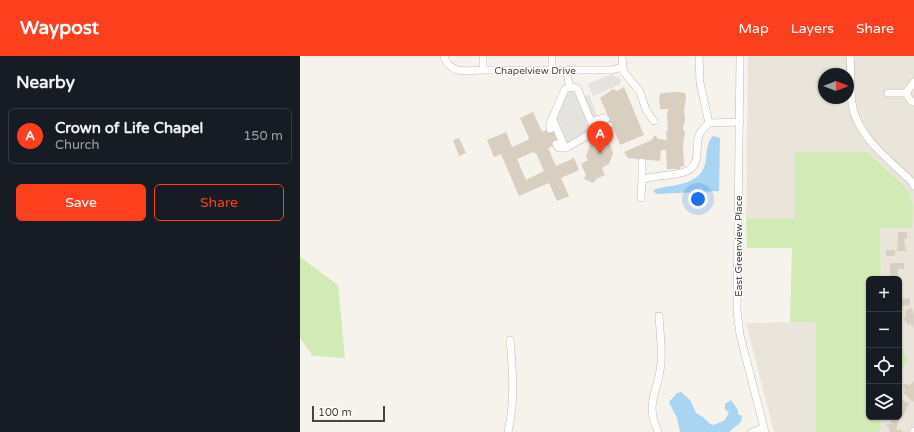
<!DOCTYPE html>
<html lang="en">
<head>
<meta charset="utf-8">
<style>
	body { margin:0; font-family:"Varela Round",sans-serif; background:#20242c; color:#f1f3f6 }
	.controls { position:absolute; right:12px; bottom:12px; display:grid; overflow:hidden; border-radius:6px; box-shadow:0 1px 3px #0004 }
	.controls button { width:36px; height:36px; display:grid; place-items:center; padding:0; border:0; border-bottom:1px solid #363941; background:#171b24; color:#f1f3f6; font:20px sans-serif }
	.compass { position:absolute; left:518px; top:12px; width:36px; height:36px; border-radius:50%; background:#171b24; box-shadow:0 1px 3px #0004; rotate:90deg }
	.scale { position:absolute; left:12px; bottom:10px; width:73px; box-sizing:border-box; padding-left:4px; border:2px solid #4b4439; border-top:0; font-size:11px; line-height:14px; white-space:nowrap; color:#4b4439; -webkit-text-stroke:3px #fff; paint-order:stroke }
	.you { position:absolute; left:398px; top:143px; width:14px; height:14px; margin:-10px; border:3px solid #fff; border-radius:50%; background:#1a73e8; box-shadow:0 0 0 6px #1a73e833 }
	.badge { display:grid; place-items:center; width:26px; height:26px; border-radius:50%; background:#fc3f1d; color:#fff; font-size:13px; font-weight:700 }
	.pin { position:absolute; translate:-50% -33px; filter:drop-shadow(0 1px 2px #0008) }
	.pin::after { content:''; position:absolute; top:21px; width:14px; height:12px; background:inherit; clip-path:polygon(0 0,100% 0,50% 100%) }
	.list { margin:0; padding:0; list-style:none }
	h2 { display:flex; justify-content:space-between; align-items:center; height:52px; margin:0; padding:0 16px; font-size:17px }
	h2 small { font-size:13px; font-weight:400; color:#9ea1a6 }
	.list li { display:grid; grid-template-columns:26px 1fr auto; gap:12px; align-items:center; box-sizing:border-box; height:56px; margin:0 8px 8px; padding:0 8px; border:1px solid #363941; border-radius:6px }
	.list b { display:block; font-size:15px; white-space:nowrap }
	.list p { margin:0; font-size:13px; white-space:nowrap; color:#9ea1a6 }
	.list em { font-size:13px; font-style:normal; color:#9ea1a6 }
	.actions { display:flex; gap:8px; padding:12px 16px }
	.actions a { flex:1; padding:9px 0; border:1px solid #fc3f1d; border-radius:6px; text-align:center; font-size:14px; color:#fc3f1d }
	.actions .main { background:#fc3f1d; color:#fff }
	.icon { flex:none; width:22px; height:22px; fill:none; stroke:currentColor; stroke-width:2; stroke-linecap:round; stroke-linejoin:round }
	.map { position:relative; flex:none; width:614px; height:376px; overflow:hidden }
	header { display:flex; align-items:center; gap:24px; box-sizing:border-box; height:56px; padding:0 20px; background:#fc3f1d; color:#fff }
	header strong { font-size:19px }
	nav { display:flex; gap:22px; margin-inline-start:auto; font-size:14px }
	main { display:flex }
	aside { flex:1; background:#171b24 }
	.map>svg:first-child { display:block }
	.residential { fill:#eae5da; fill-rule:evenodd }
	.green { fill:#d2eab5 }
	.parking { fill:#e5e3e0 }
	.water { fill:#a9d4f2 }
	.building { fill:#d8cfc1; fill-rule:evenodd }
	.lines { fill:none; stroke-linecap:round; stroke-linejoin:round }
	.minor-tunnel { stroke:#d4d0c8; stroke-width:7; stroke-dasharray:7 3.5; stroke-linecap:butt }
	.minor-casing { stroke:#c2bbae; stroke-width:8 }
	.minor { stroke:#fff; stroke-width:7 }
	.labels { text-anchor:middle; stroke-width:3; stroke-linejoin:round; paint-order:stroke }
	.street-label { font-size:10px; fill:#4b4439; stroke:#fff }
</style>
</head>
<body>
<header>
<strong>Waypost</strong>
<nav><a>Map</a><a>Layers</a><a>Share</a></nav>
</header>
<main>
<aside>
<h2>Nearby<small></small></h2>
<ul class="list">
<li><span class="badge">A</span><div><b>Crown of Life Chapel</b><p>Church</p></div><em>150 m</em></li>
</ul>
<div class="actions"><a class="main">Save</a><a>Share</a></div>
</aside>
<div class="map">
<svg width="614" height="376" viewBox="0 0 614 376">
	<rect width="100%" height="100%" fill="#f6f3ec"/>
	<path class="residential" d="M448,0h166v376h-34l1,-15h18v-44l9,-13 -9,-19v-62h-18l-1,-51 -85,-76v66l-49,1zM524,18h24v24h-24z
		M516,266v110h-42l-28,-109z"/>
	<path class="green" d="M495,96h72l41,38 5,15 -1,23h-32l1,51h-12v138h12l-1,15h-64v-110h-26l2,-74h-45l-1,-29 49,-1z
		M0,201l38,28 7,73 -32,-2 -13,-18z
		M599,285l9,19 -9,13z"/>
	<path class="parking" d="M312,18l3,3 4,-1 2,8 -28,12 -5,-12z
		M273,34l18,39 -25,16 -11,-26 10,-25z
		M289,38l9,24 -4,1 -10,-22z"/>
	<path class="water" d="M413,80l7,2 -1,53 -63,3 -3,-4c14,-5 34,-4 45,-14 13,-10 4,-29 15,-40z
		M381,336l9,8 6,13 7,4 7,7 3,1 11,-4 5,-8 -4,-4v-5l6,-4 7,10v4l4,2 -1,6 -12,10h-49l-3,-14 -8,-16 8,-9z"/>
	<path class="building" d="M324,31l20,48 -24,10 -8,-20 -9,4 -3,-7 9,-4 -9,-20 13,-9 4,2z
		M377,36l8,1 1,5 -2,12 1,10 -2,9 2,3 -2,13 1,21 -4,1v2h-13l-1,-19h-5l-1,11 -32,-3 -4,-6 28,-12 2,-4h2l2,3 9,1 -1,-7 2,-4 -1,-16 2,-4h-9l-1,-13 2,-3z
		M233,56l9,20 11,-5 7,16 -12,5 8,18 18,-8 5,12 -18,8 8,18 -12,5 -8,-18 -30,13 -18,-42 -7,3 -7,-17 19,-8 6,15 16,-7 1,-2 -9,-20zM233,96l1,1h2l8,18 -18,9 -9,-21z
		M296,78l3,7 11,4 3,8 -4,11 -7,4 3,7 -9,4 -2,4 -10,-4 2,-4 -5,-11 7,-4 -2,-4 4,-11 -3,-7z
		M159,82l7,15 -7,3 -6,-16z
		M598,176h9v7h-3l2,12h-9z
		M586,194h9v6h-9z
		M590,207h14v6h-6v7h-8z
		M599,231l3,12 8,-1v7l-11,2z
		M612,252l2,8 -1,12 -2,-4 -3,1 -5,-7 2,-1 1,-7z
		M614,325v20l-1,1 -10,-10 3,-2 -4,-4 4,-3 3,3z
		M599,343l10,4 -7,15 -3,-1z
		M591,362l8,2 -3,10h6v2h-13l1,-4 -3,-1v-4l4,1z"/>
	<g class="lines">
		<path class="minor-tunnel" d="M250,73l6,15"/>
		<defs>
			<path id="minor" d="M144,0c7,20 23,14 39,14h129l10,-3
				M322,0l1,15 17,21 6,18 8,11
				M399,0l1,27 9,40 31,-1
				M440,0l-3,255 3,24 25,97
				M550,0c1,15 0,31 2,47 4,33 38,57 61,80l1,3
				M183,14v-14
				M252,14v-14
				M266,14l4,17
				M614,26l-8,11 5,8 3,1
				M588,37h18
				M252,62l13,30
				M291,66l12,-4 3,1
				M250,73v-5l15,-35 5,-2 7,1 18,43 -29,17h-7l-3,-4
				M295,75l6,3 7,-4 1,-4
				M342,124v-18
				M341,142l1,-18c14,-6 31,-3 45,-9 14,-6 8,-24 12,-36 2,-5 6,-8 10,-12
				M208,376c7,-31 5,-60 2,-92
				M358,376c-14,-31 1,-40 3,-69 1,-15 -1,-32 -2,-47
				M452,376l12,-4
				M614,376v-1"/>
		</defs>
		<use href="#minor" class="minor-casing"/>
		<use href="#minor" class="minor"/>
	</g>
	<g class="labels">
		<g class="street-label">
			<text x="235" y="18">Chapelview Drive</text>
			<text transform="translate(438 190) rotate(-90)" y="4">East Greenview Place</text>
		</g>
	</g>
</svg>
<div class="controls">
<button>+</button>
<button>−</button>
<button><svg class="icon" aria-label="locate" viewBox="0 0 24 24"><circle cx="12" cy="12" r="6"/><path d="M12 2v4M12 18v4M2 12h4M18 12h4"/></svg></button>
<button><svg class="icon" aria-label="layers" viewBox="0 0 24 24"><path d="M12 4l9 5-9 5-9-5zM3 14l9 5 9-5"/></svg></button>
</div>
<svg class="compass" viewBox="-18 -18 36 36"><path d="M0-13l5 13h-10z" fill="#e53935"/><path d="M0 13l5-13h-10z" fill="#9ea1a6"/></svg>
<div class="scale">100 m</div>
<div class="you"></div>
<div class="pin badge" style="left:300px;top:98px">A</div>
</div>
</main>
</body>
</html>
